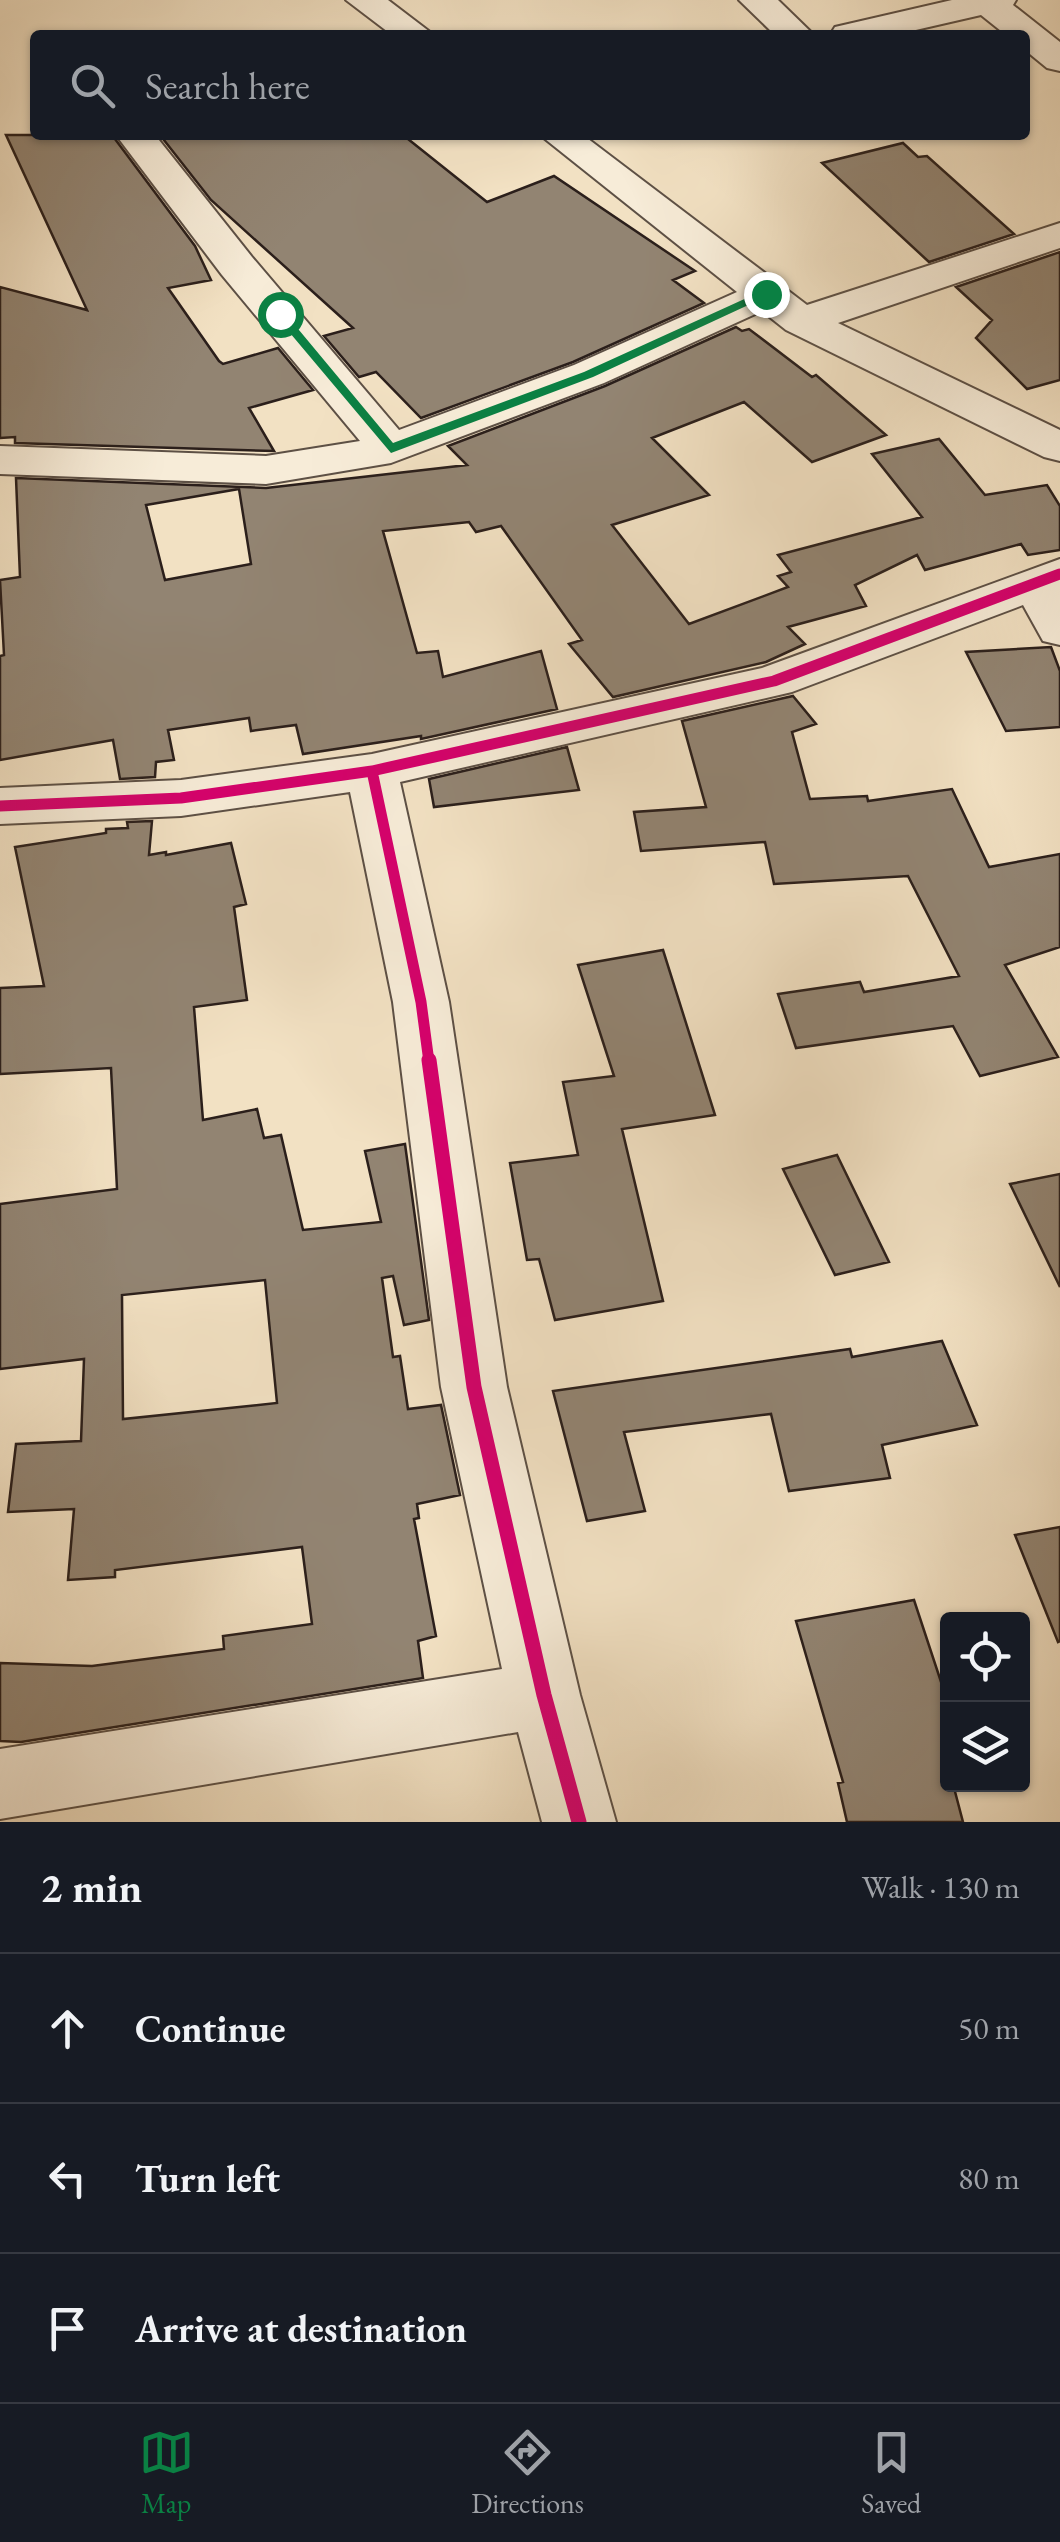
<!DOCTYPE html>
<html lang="en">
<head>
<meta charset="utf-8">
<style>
	body { margin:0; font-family:"EB Garamond",serif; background:#242831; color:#f1f3f6 }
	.controls { position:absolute; right:30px; bottom:30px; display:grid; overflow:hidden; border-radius:10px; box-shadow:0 2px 8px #0004 }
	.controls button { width:90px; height:90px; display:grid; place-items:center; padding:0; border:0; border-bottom:2px solid #363941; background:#171b24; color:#f1f3f6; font:50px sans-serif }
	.stop { position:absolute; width:30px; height:30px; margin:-22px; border:8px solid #0b8043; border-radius:50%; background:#fff }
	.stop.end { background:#0b8043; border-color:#fff; box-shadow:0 2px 10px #0008 }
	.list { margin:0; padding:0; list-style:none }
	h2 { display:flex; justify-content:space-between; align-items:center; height:130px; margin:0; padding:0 40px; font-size:42px }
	h2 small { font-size:32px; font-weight:400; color:#9ea1a6 }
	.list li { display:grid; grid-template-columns:65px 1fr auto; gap:30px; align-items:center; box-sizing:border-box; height:150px; padding:0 40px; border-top:2px solid #363941 }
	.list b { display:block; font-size:38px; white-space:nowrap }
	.list em { font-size:32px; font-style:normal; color:#9ea1a6 }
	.icon { flex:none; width:55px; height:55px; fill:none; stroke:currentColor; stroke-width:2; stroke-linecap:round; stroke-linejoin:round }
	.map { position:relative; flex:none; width:1060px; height:1822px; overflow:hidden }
	.search { position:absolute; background:#171b24; box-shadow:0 2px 8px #0004; left:30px; right:30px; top:30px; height:110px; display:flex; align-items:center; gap:25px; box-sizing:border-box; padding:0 35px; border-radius:10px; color:#9ea1a6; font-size:38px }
	.sheet { height:580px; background:#171b24 }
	nav { display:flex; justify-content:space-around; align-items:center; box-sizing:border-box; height:140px; border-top:2px solid #363941; background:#171b24; font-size:28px; color:#9ea1a6 }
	nav a { display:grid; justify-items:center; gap:5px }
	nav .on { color:#0b8043 }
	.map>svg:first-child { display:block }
	.building { fill:#928472; stroke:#2b1f1b; stroke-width:2.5; fill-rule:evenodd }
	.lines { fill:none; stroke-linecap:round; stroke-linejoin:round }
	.minor-casing { stroke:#5d5045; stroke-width:4 }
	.minor { fill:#f7ecd8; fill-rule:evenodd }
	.cycleway-far1-casing { stroke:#f7ecd8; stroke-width:18 }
	.cycleway-casing { stroke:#f7ecd8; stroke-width:21 }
	.cycleway-far1 { stroke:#d6006c; stroke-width:11 }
	.cycleway { stroke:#d6006c; stroke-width:15 }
	.route { fill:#0b8043 }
</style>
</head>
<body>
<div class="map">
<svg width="1060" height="1822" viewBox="0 0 1060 1822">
	<rect width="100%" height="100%" fill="#f2e1c3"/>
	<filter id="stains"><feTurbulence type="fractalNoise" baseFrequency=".002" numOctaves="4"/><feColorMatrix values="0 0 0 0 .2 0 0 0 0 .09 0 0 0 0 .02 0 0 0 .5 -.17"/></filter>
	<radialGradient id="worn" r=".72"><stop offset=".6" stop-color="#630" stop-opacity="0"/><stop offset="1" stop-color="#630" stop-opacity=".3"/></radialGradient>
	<path class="building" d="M6,135h106l83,111 16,34 -43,8 51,73 4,3 55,-16 35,42 -64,18 25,43 -259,-8v-6l-15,1v-151l87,23z
		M160,135h243l84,67 67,-26 141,95 -22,9 31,23 -131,59 -152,56 -45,-46 -17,5 -35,-41 29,-8 -142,-128z
		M903,143l15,14 9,-1 87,78 -85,28 -107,-99z
		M1060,252v128l-33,9 -51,-51 16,-18 -36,-33z
		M736,327l6,4 7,-2 63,48 4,-2 70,60 -74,27 -68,-60 -92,36 57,57 -97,30 77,99 99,-37 -10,-11 13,-4 -13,-17 144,-38 -50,-63 67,-15 46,56 62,-10 13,21v44l-32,5 -7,-11 -96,26 -8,-15 -62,30 11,21 -78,21 17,17 -39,18 -153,35 -44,-53 13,-4 -81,-114 -25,6 -7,-10 -86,9 34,122 21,-2 5,26 98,-26 16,58 -136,30v-3l-118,18 -7,-29 -45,6 -2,-13 -81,12 6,30 -18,2 -1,15 -35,2 -7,-39 -113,20v-104l4,-1 -4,-75 20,-3 -4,-99 250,10 201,-23 -19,-19 157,-60zM239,489l12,75 -86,16 -19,-75z
		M1051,647l9,24v56l-54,4 -40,-79z
		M793,696l23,28 -24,8 18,67 57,-3 1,5 84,-12 37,78 71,-13v93l-55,18 53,92 -78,19 -27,-50 -157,22 -18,-54 82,-12 4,10 95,-16 -51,-100 -134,8 -9,-42 -124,9 -7,-39 72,-5 -24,-86z
		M567,747l12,43 -145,17 -5,-28z
		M152,821l-3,34 17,-3v3l65,-12 15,61 -12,3 13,93 -53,7 9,113 54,-11 7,29 17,-3 22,95 78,-8 -16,-71 40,-7 24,176 -25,5 -11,-49 -11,2 11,79 7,-1 8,53 33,-4 19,90 -43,9 2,14 -5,1 22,117 -18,5 5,37 -402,64 -21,-1v-78l92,3 132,-17 -1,-13 89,-12 -10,-77 -187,23v7l-47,3 6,-71 -66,3 8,-68 65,-3 3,-82 -84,10v-165l117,-15 -6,-121 -111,6v-86l44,-2 -29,-139 91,-14v-4l22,-1 -1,-6zM265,1280l12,123 -154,16 -1,-124z
		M663,950l52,165 -93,14 41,172 -108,19 -16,-61 -12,1 -17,-97 68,-8 -15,-73 51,-6 -36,-111z
		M837,1155l52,107 -54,13 -52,-106z
		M1060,1174v113l-50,-103z
		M942,1341l35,84 -95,20 8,33 -101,13 -18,-77 -147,18 21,79 -58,10 -34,-130 297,-42 2,8z
		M1060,1527v114l-2,1 -43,-107z
		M914,1600l34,103v81h5l10,38h-116l-9,-39 5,-1 -47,-161z"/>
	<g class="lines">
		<defs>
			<path id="minor" d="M346,0h42l46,35h-42z
				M739,0h39l36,35h-39z
				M952,0h64l-3,5 47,37v29l-13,-3 -22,-18v-15h-19l-25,-20 -87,20h-64l5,-8z
				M116,135h39l97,122 147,173 175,-65 163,-73 -197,-157h43l224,170 253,-82v25l-222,75 222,107v31l-16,-4 -258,-127 -24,-19 -158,72 -213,80 -125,21 -266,-10v-28l266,10 94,-15 -138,-166z
				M1060,559v86l-17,-4 -20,-36 -231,87 -392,90 49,220 58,385 73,308 36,127h-74l-24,-90 -518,87v-70l502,-80 -61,-282 -48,-385 -43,-210 -169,24 -181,8v-36l181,-8 191,-26 390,-86z"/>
		</defs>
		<use href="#minor" class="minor-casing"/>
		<use href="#minor" class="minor"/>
		<defs>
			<path id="cycleway-far1" d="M372,771l49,231 8,60
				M0,806l181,-8 191,-27 402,-90 286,-107"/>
			<path id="cycleway" d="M429,1060l45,327 70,308 35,127"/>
		</defs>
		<use href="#cycleway-far1" class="cycleway-far1-casing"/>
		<use href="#cycleway" class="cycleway-casing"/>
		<use href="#cycleway-far1" class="cycleway-far1"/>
		<use href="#cycleway" class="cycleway"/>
	</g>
	<path class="route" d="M762,291l10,3 -179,83 -202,76 -117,-139 10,-2 109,131 191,-71z"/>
	<rect width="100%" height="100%" filter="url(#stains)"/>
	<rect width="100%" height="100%" fill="url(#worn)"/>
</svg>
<div class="controls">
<button><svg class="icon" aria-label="locate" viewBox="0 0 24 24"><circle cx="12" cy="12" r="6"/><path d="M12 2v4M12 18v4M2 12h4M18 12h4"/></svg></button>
<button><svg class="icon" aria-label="layers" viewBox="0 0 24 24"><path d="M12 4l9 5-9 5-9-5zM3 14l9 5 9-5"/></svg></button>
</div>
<div class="stop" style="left:280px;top:314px"></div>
<div class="stop end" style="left:766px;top:294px"></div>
<div class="search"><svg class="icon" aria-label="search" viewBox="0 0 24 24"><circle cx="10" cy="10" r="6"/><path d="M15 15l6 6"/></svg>Search here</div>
</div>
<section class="sheet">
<h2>2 min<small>Walk · 130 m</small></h2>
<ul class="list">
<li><svg class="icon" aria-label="ahead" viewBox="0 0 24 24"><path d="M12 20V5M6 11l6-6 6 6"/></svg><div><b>Continue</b></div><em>50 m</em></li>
<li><svg class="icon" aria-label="left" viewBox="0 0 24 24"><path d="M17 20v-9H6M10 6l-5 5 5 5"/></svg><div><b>Turn left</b></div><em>80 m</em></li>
<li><svg class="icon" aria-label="arrive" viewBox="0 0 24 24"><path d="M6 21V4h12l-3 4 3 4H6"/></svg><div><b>Arrive at destination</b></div></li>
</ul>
</section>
<nav>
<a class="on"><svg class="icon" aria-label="map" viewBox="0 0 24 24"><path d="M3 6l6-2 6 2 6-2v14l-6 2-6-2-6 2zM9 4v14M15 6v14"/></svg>Map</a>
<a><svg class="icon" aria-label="directions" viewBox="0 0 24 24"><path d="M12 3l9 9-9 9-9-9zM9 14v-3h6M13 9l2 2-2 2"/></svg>Directions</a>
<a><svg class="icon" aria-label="saved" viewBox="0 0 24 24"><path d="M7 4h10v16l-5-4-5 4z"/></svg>Saved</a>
</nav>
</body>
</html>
